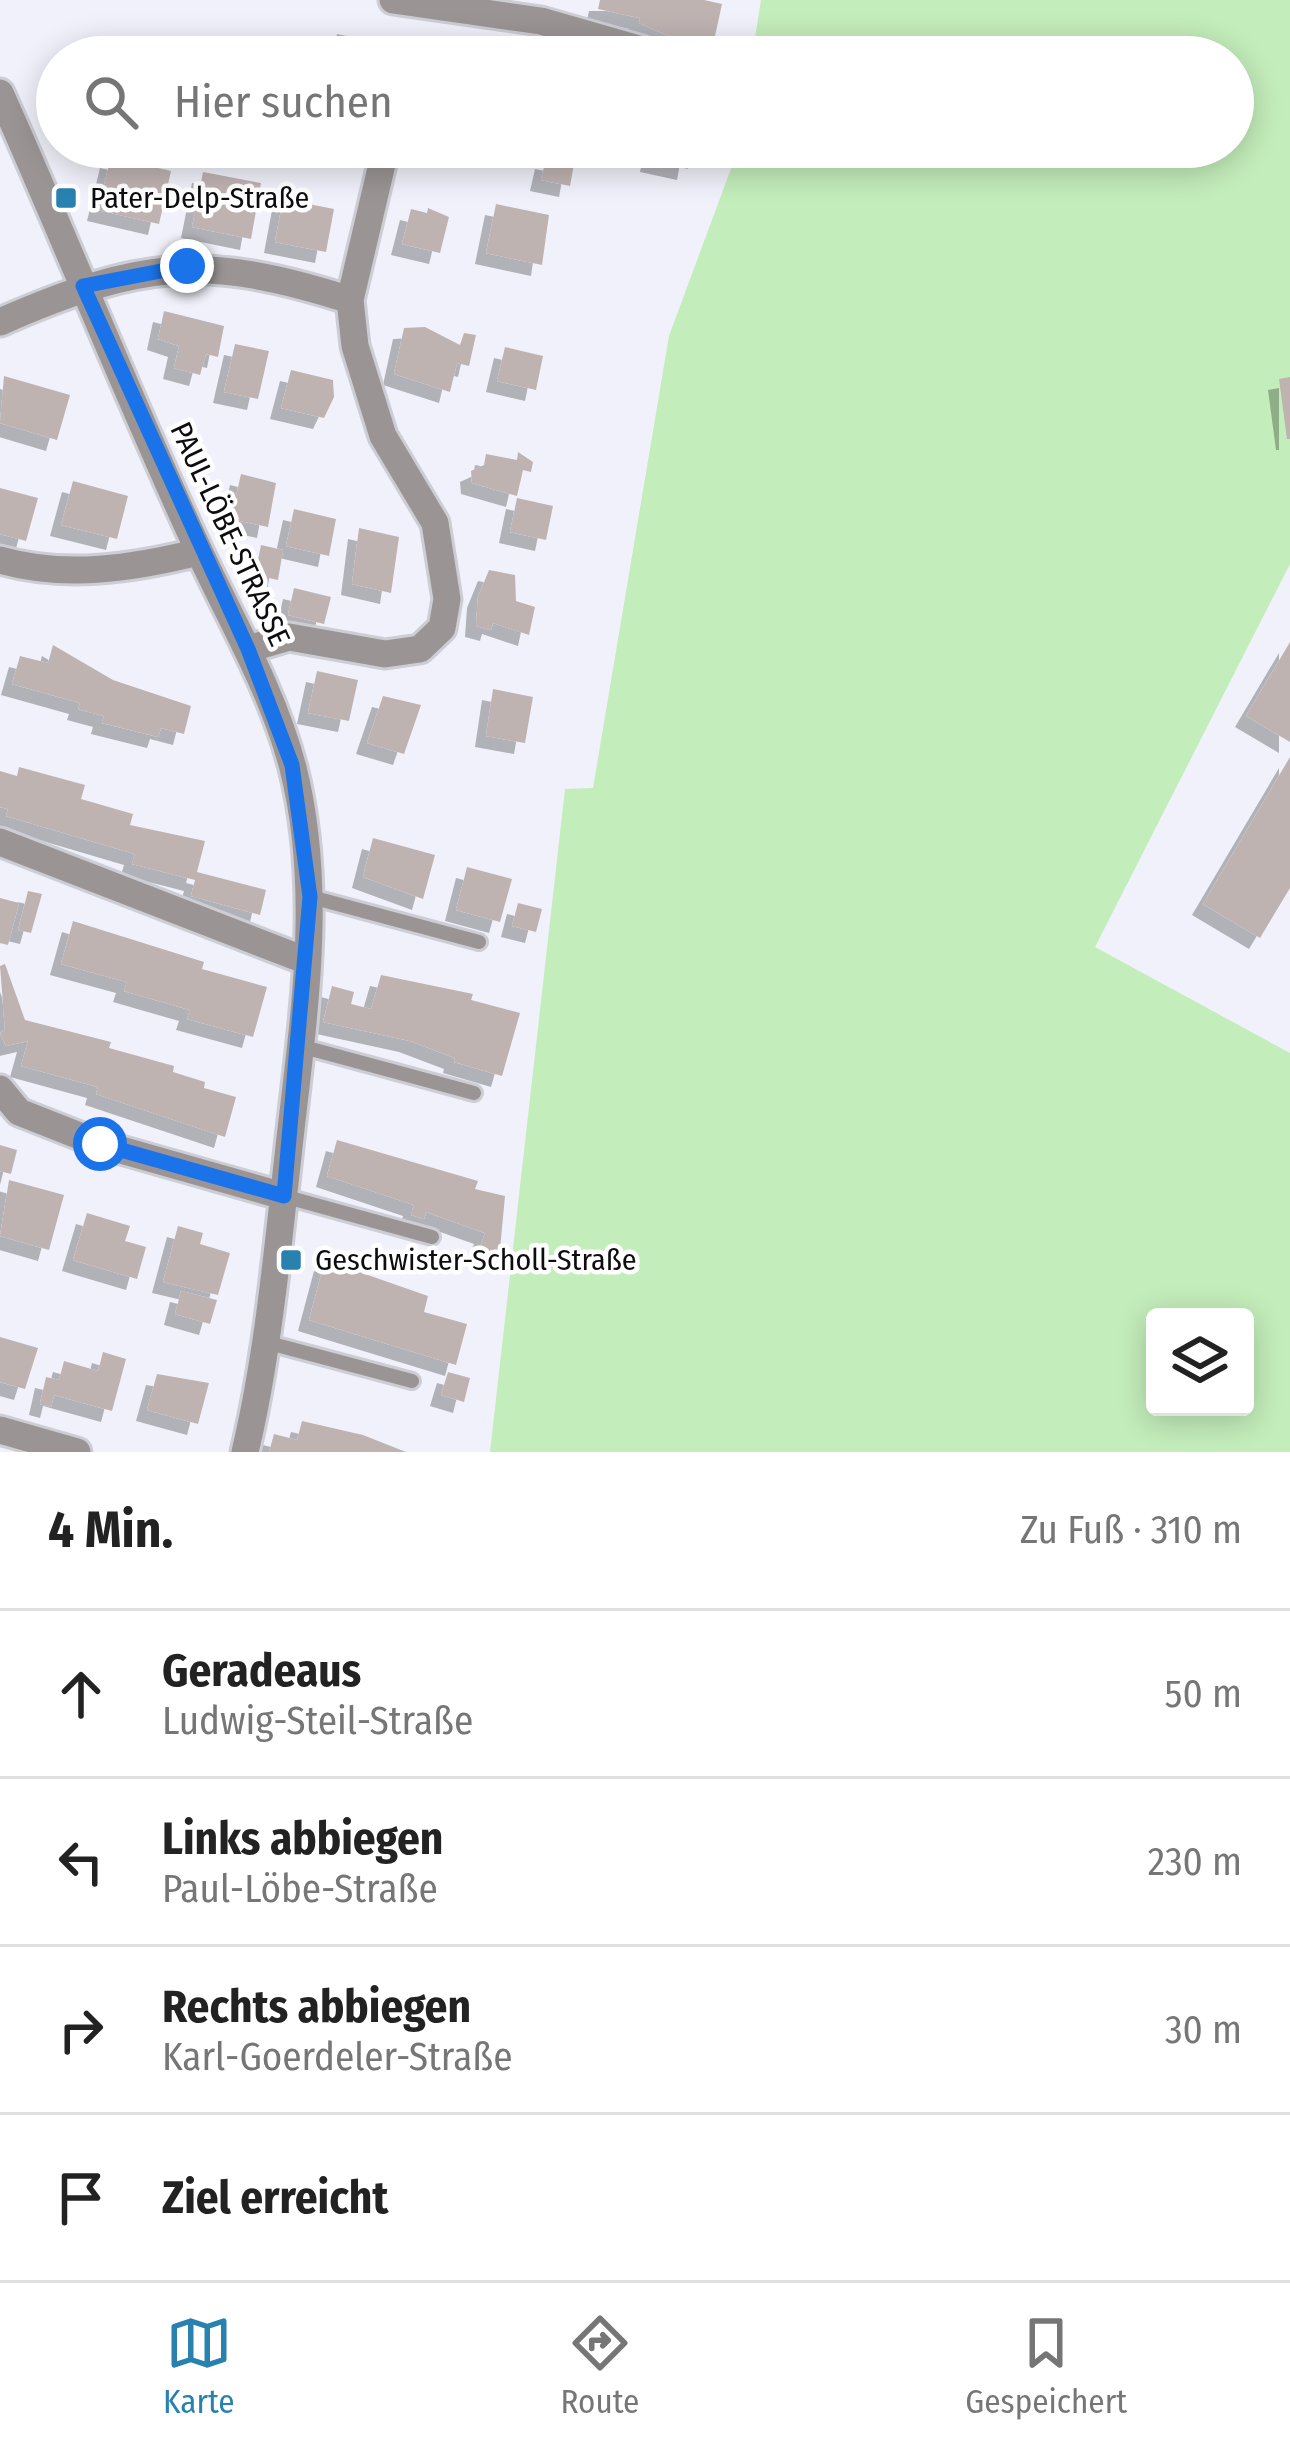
<!DOCTYPE html>
<html lang="de">
<head>
<meta charset="utf-8">
<style>
	body { margin:0; font-family:"Fira Sans Condensed",sans-serif; background:#f6f6f6; color:#222 }
	.controls { position:absolute; right:36px; bottom:36px; display:grid; overflow:hidden; border-radius:12px; box-shadow:0 6px 30px #0003 }
	.controls button { width:108px; height:108px; display:grid; place-items:center; padding:0; border:0; border-bottom:3px solid #e0e0e0; background:#fff; color:#222; font:60px sans-serif }
	.stop { position:absolute; width:36px; height:36px; margin:-27px; border:9px solid #1a73e8; border-radius:50%; background:#fff }
	.stop.end { background:#1a73e8; border-color:#fff; box-shadow:0 3px 12px #0008 }
	.list { margin:0; padding:0; list-style:none }
	h2 { display:flex; justify-content:space-between; align-items:center; height:156px; margin:0; padding:0 48px; font-size:51px }
	h2 small { font-size:39px; font-weight:400; color:#767676 }
	.list li { display:grid; grid-template-columns:78px 1fr auto; gap:36px; align-items:center; box-sizing:border-box; height:168px; padding:0 48px; border-top:3px solid #e0e0e0 }
	.list b { display:block; font-size:45px; white-space:nowrap }
	.list p { margin:0; font-size:39px; white-space:nowrap; color:#767676 }
	.list em { font-size:39px; font-style:normal; color:#767676 }
	.icon { flex:none; width:66px; height:66px; fill:none; stroke:currentColor; stroke-width:2; stroke-linecap:round; stroke-linejoin:round }
	.map { position:relative; flex:none; width:1290px; height:1452px; overflow:hidden }
	.search { position:absolute; background:#fff; box-shadow:0 6px 30px #0003; left:36px; right:36px; top:36px; height:132px; display:flex; align-items:center; gap:30px; box-sizing:border-box; padding:0 42px; border-radius:66px; color:#767676; font-size:45px }
	.sheet { height:828px; background:#fff }
	nav { display:flex; justify-content:space-around; align-items:center; box-sizing:border-box; height:168px; border-top:3px solid #e0e0e0; background:#fff; font-size:33px; color:#767676 }
	nav a { display:grid; justify-items:center; gap:6px }
	nav .on { color:#2981b0 }
	.map>svg:first-child { display:block }
	.green { fill:#c3edba; fill-rule:evenodd }
	.building { fill:#bfb3b2; filter:url(#shadow) }
	.lines { fill:none; stroke-linecap:round; stroke-linejoin:round }
	.service-casing { stroke:#cdcdd5; stroke-width:20 }
	.minor-casing { stroke:#cdcdd5; stroke-width:33 }
	.service { stroke:#9a9594; stroke-width:14 }
	.minor { stroke:#9a9594; stroke-width:27 }
	.route { stroke:#1a73e8; stroke-width:15 }
	.poi-dot { fill:#2981b0; stroke:#fff; stroke-width:4.5 }
	.labels { text-anchor:middle; stroke-width:9; stroke-linejoin:round; paint-order:stroke }
	.poi-label { font-size:30px; fill:#0d0d10; stroke:#fff; text-anchor:start }
	.street-label { font-size:30px; fill:#0d0d10; stroke:#fff }
</style>
</head>
<body>
<div class="map">
<svg width="1290" height="1452" viewBox="0 0 1290 1452">
	<defs>
		<filter id="shadow"><feDropShadow dx="-11" dy="11" stdDeviation="0" flood-color="#0004"/></filter>
	</defs>
	<rect width="100%" height="100%" fill="#f1f1fb"/>
	<path class="green" d="M761,0h529v564l-195,383 195,106v399h-800l75,-663 28,-1 76,-452 70,-189h494v-90h-481zM1155,1317h90v90h-90z"/>
	<path class="building" d="M600,0h104l18,4 -9,41 -46,-10 -28,-12 1,-5 -42,-9z
		M337,34l42,9 -2,14h-45z
		M654,147h38l-4,22 -37,-8z
		M111,157l60,14 -12,53 -61,-14z
		M546,158l28,6 -4,22 -29,-6z
		M203,172l58,11 -10,56 -59,-12z
		M283,199l51,10 -8,43 -51,-10z
		M496,204l53,11 -7,50 -56,-12z
		M428,208l21,9 -9,36 -38,-9 9,-35 16,4z
		M164,311l60,15 -6,31 -12,-3 -6,21 -26,-7 5,-22 -21,-7z
		M425,327l35,18 4,-12 12,2 -7,31 -12,-3 -7,29 -56,-18 10,-46z
		M235,344l34,7 -11,48 -34,-7z
		M505,347l38,9 -7,34 -39,-9z
		M291,370l42,10 1,17 -10,21 -43,-10z
		M4,376l66,19 -13,45 -57,-17z
		M1290,377v62h-3l-8,-60z
		M518,452l15,10 -2,10 -8,-2 -6,26 -45,-13 -1,-12 13,-6 2,-11 31,6z
		M241,474l35,9 -8,44 -37,-8z
		M73,481l55,15 -11,43 -56,-14z
		M0,488l38,10 -12,43 -26,-7z
		M517,498l36,8 -7,34 -36,-8z
		M294,509l42,10 -7,37 -43,-10z
		M359,528l40,9 -8,56 -39,-9z
		M261,545l22,5 -5,30 -23,-5z
		M489,570l26,5 1,26 19,6 -6,28 -36,-12 -2,7 -15,-4 2,-29z
		M294,588l37,9 -7,27 -36,-9z
		M1290,642v100l-44,-26z
		M53,645l60,35 78,26 -7,28 -23,-6 -3,9 -56,-14 2,-7 -26,-7 2,-6 -68,-19 8,-28 28,7z
		M317,671l41,9 -9,41 -41,-8z
		M493,689l40,8 -8,46 -39,-7z
		M383,696l38,9 -17,49 -37,-11z
		M1290,757v131l-30,50 -57,-34z
		M19,767l66,18 -4,14 52,15 -3,11 75,16 -8,31 69,18 -6,25 -69,-19 4,-16 -63,-16 3,-10 -129,-38 2,-7 -8,-2v-36l17,5z
		M373,838l62,17 -12,44 -60,-22z
		M467,867l45,12 -12,43 -44,-12z
		M28,891l14,3 -11,39 -13,-3z
		M0,898l19,5 -11,42 -8,-2z
		M518,903l24,6 -6,23 -24,-6z
		M73,921l131,41 -2,7 65,18 -14,50 -66,-18 3,-9 -66,-19 3,-9 -66,-18z
		M5,964l20,56 86,22 -2,6 65,18 -1,6 32,10 -1,6 32,9 -11,40 -129,-43 2,-7 -77,-21 7,-25 -22,5 -6,-13 5,-3 -5,-64z
		M381,975l92,19 -2,6 49,13 -18,63 -48,-14 1,-4 -45,-17 -87,-19 9,-36 22,6 -3,12 20,5z
		M337,1140l141,41 -3,8 30,7 -6,64 -21,-6 7,-21 -59,-21 -2,7 -13,-4 3,-10 -87,-29z
		M0,1145l17,5 -6,24 -11,-3z
		M9,1180l55,15 -15,55 -49,-14z
		M87,1213l43,13 -5,15 21,6 -9,32 -64,-19z
		M178,1226l25,7 -3,11 30,9 -12,42 -55,-13z
		M325,1260l103,36 -4,16 43,12 -11,41 -147,-45z
		M181,1291l36,9 -7,24 -35,-10z
		M0,1337l38,11 -13,41 -25,-7z
		M103,1352l23,7 -14,52 -58,-16 -3,12 -11,-3 6,-27 13,3 5,-19 34,10z
		M448,1372l22,6 -6,24 -23,-7z
		M157,1374l52,9 -11,41 -51,-14z
		M302,1421l61,14 43,17h-137l5,-18 23,6z"/>
	<g class="lines">
		<defs>
			<path id="service" d="M465,147l33,5
				M311,897l168,45
				M300,1046l174,47
				M283,1196l149,41
				M265,1342l147,39"/>
			<path id="minor" d="M393,0l148,21 101,29
				M0,93c68,152 129,307 199,458 33,71 74,140 94,217 32,127 9,259 -5,388 -11,98 -20,199 -43,296
				M0,322c140,-61 203,-69 350,-22
				M0,560c66,19 134,8 199,-8
				M248,649l41,-12 96,17 35,-5 22,-21 5,-29 -12,-76 -52,-87 -28,-90 -5,-46 36,-153
				M0,842l307,119
				M0,1089l19,23 81,32 183,52
				M0,1430l77,22"/>
		</defs>
		<use href="#service" class="service-casing"/>
		<use href="#minor" class="minor-casing"/>
		<use href="#service" class="service"/>
		<use href="#minor" class="minor"/>
	</g>
	<g class="lines">
		<path class="route" d="M100,1144l184,52 26,-299 -18,-132 -44,-116 -165,-363 104,-20"/>
	</g>
	<g class="poi-dot">
		<rect x="54" y="186" width="24" height="24" rx="6"/>
		<rect x="279" y="1248" width="24" height="24" rx="6"/>
	</g>
	<g class="labels">
		<g class="poi-label">
			<text x="90" y="208">Pater-Delp-Straße</text>
			<text x="315" y="1270">Geschwister-Scholl-Straße</text>
		</g>
		<g class="street-label">
			<text transform="translate(230 534) rotate(65)" y="10">PAUL-LÖBE-STRASSE</text>
		</g>
	</g>
</svg>
<div class="controls">
<button><svg class="icon" aria-label="layers" viewBox="0 0 24 24"><path d="M12 4l9 5-9 5-9-5zM3 14l9 5 9-5"/></svg></button>
</div>
<div class="stop" style="left:100px;top:1144px"></div>
<div class="stop end" style="left:187px;top:266px"></div>
<div class="search"><svg class="icon" aria-label="search" viewBox="0 0 24 24"><circle cx="10" cy="10" r="6"/><path d="M15 15l6 6"/></svg>Hier suchen</div>
</div>
<section class="sheet">
<h2>4 Min.<small>Zu Fuß · 310 m</small></h2>
<ul class="list">
<li><svg class="icon" aria-label="ahead" viewBox="0 0 24 24"><path d="M12 20V5M6 11l6-6 6 6"/></svg><div><b>Geradeaus</b><p>Ludwig-Steil-Straße</p></div><em>50 m</em></li>
<li><svg class="icon" aria-label="left" viewBox="0 0 24 24"><path d="M17 20v-9H6M10 6l-5 5 5 5"/></svg><div><b>Links abbiegen</b><p>Paul-Löbe-Straße</p></div><em>230 m</em></li>
<li><svg class="icon" aria-label="right" viewBox="0 0 24 24"><path d="M7 20v-9h11M14 6l5 5-5 5"/></svg><div><b>Rechts abbiegen</b><p>Karl-Goerdeler-Straße</p></div><em>30 m</em></li>
<li><svg class="icon" aria-label="arrive" viewBox="0 0 24 24"><path d="M6 21V4h12l-3 4 3 4H6"/></svg><div><b>Ziel erreicht</b></div></li>
</ul>
</section>
<nav>
<a class="on"><svg class="icon" aria-label="map" viewBox="0 0 24 24"><path d="M3 6l6-2 6 2 6-2v14l-6 2-6-2-6 2zM9 4v14M15 6v14"/></svg>Karte</a>
<a><svg class="icon" aria-label="directions" viewBox="0 0 24 24"><path d="M12 3l9 9-9 9-9-9zM9 14v-3h6M13 9l2 2-2 2"/></svg>Route</a>
<a><svg class="icon" aria-label="saved" viewBox="0 0 24 24"><path d="M7 4h10v16l-5-4-5 4z"/></svg>Gespeichert</a>
</nav>
</body>
</html>
